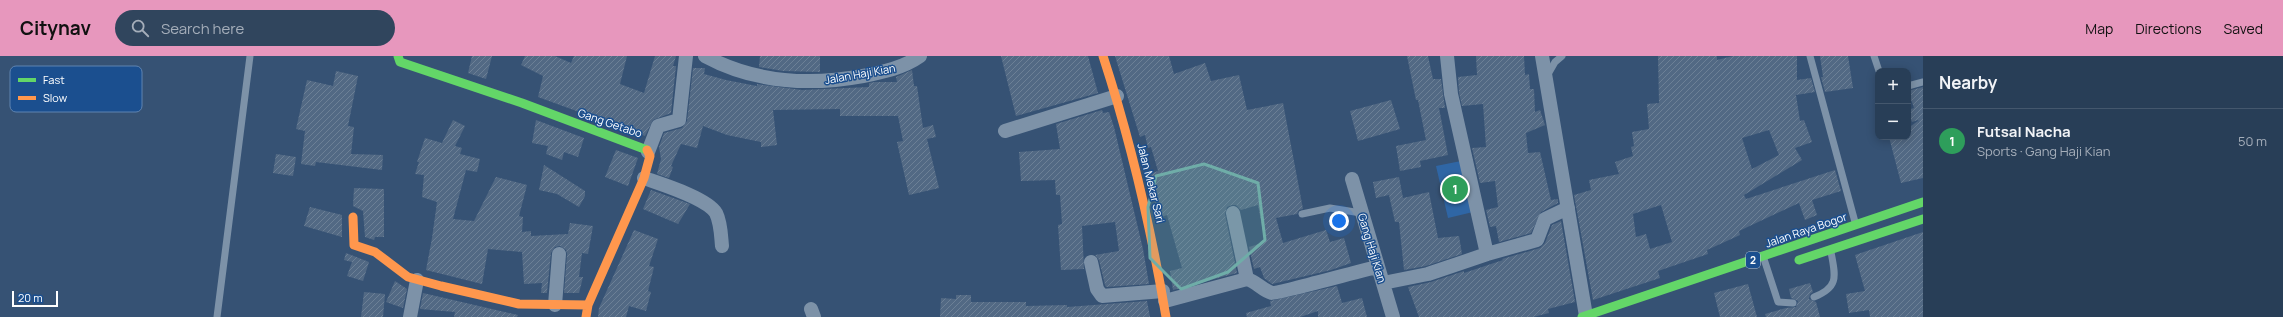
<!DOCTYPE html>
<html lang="en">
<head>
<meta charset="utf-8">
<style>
	body { margin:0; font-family:Manrope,sans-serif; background:#30455d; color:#f1f3f6 }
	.controls { position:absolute; right:12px; top:12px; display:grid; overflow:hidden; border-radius:8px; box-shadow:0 2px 10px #0003 }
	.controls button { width:36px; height:36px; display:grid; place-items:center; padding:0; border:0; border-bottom:1px solid #44576d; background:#283e57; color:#f1f3f6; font:20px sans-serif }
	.scale { position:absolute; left:12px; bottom:10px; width:46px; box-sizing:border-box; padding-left:4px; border:2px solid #fff; border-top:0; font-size:11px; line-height:14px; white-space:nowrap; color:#fff; -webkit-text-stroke:3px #1b4f8f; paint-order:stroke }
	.you { position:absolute; left:1339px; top:165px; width:14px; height:14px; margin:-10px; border:3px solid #fff; border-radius:50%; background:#1a73e8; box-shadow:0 0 0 6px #1a73e833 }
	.badge { display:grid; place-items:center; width:26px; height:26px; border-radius:50%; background:#e797bd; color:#fff; font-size:13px; font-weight:700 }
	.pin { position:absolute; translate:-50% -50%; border:2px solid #fff; box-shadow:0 1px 4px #0006 }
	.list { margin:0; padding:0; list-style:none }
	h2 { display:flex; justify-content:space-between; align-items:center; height:52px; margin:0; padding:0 16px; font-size:17px }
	h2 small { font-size:13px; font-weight:400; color:#a5aeba }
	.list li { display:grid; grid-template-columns:26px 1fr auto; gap:12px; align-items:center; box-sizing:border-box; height:64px; padding:0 16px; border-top:1px solid #44576d }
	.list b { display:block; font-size:15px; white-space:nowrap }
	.list p { margin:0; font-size:13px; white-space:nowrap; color:#a5aeba }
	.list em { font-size:13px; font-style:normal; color:#a5aeba }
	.icon { flex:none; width:22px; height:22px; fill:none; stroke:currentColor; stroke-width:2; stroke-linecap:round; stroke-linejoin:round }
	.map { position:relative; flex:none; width:1923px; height:261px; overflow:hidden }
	header { display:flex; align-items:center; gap:24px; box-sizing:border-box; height:56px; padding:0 20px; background:#e797bd; color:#111 }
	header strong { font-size:19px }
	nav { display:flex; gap:22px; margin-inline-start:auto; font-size:14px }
	.search { width:280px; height:36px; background:#30455d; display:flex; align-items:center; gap:10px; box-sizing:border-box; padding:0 14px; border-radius:22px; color:#a5aeba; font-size:15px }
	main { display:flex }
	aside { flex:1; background:#283e57 }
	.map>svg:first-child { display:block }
	.pitch { fill:#2f66a5 }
	.building { fill:url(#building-hatch); fill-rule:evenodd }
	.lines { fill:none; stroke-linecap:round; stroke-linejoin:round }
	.lane { stroke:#7d92a8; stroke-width:7 }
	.street { stroke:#7d92a8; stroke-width:14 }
	.fast { stroke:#63d668; stroke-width:9 }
	.slow { stroke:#ff974d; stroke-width:9 }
	.marked { fill:#6fada8; fill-opacity:0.2; stroke:#6fada8; stroke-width:3; stroke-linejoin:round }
	.labels { text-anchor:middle; stroke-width:3; stroke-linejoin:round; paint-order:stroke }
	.shield { fill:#1b4f8f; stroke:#bbcadd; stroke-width:1 }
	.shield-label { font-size:10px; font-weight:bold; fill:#fff }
	.street-label { font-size:11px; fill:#fff; stroke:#1b4f8f }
	.key { fill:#1b4f8f; stroke:#5f84b1; stroke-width:1 }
	.key-label { font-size:11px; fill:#fff }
</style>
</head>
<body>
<header>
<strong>Citynav</strong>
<div class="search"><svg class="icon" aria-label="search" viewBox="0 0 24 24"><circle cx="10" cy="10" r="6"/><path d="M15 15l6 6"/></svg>Search here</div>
<nav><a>Map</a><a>Directions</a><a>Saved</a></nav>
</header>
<main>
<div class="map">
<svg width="1923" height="261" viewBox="0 0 1923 261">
	<defs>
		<pattern id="building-hatch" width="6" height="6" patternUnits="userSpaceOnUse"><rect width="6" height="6" fill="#526984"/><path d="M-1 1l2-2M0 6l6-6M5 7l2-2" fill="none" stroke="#6c8096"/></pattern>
	</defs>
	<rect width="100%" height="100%" fill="#365274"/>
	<path class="pitch" d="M1461,105l12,51 -25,6 -12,-52z"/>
	<path class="building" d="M472,0h20l-6,23 -18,-6z
		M525,0h30l16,7 3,-7h53l-7,28 24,9 11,-37h21l-3,10h3l-5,47 -18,7 -8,16 -107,-39 5,-21 -22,-11z
		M760,0h60v16l-37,-1 -24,-4z
		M1001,0h87l10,37 -82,23z
		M1115,0h54l5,18 31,-11 6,18 28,-6 8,35 36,-7 20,106 -4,1 -2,4 -21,4 7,25 43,-13 4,12 14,-4 7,25 -20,7 -59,14 -8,-6 -4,-11 -6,2 -5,-22 16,-5 -7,-37 -17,5 -5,-5h-4l-5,2 -2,7 12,59 -64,17 -3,-19 12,-3 -15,-53 -8,3 -10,-44 9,-3 -7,-24 -3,1 -3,-13 -5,2z
		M1407,0h21l5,23h8l4,29h-6l9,47 -28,6 1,6 -21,4 -4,-25 30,-6 -8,-40h-2z
		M1476,0h48l1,19 4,-1 1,15h4l1,23 5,-2 5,15 -19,8 2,20 12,-1 11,48 7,-1v4l-17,9 -10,21 -32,9 -3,-16 -6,1 -4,-17 12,-3 -3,-26 -15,2 -8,-35 14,-1 -3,-43 -21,2 -3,-13 -1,-16 19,-2z
		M1658,0h59v4l16,-4h64v24l14,-2 4,14 -19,3 4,26 4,-1 8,22 -17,6 7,12 -58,35 2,4 89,-29 6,21 -29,9 5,15 -12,5 -6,-17 -60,28 1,4 -33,15 1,4 -50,17 2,7 -67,22 -19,-105 17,-5 -2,-10 30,-6 -4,-12 18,-6 -2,-9 3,-1 -2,-14 17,-3 -2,-25 12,-1zM1769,74l10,25 -27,14 -10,-31zM1661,149l11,37 -22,7 -4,-15 -10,3 -3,-23z
		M1820,0h28l5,32 -28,4 -4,-15h2z
		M693,12h12l-1,6 22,6 31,6v-2l45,6 67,-3v-4l6,-1h22l-1,-5 16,-7 2,16h3l6,42 10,-3 3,12 -9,2 12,49 -30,7 -12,-53 6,-1 -5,-25h-58v-7l-67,1 4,35 -16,2v-5l-34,-7 -24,-9 -6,22 -16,-4 -10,22 2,1 -4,11 -12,-4 4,-15 -2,-12 5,-14 18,-5 5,-7z
		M336,15l22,5 -10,50 6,1 -3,27 32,1 -1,15 -66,-8 -1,4 -14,-2 4,-33 -9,-2 11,-49 26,6z
		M1923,31v91l-22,5 -12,-46h19v-9l10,-7 1,2 -1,-3 -6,2 -4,-9v-3l6,-2 -6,-17z
		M1391,44l9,29 -42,12 -8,-30z
		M1102,54l1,3 6,-1 5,15 29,122 6,35 -43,3 -1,-2 -6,-25 -4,-5 24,-4 -4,-29 -33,4 2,43 -23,1 -3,-45 4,-1 -2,-29h-4l-1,-15 -34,1 -2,-29 41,-3 -4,-25z
		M453,64l12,6 -10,20 7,2 -2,6 20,5 -3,13 -11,-2 -13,49 21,2 22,-44 31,8 -8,31 4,1 -1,15 9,-1v5l37,-2 2,-11 23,3 -5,28 -6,-1 -3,24h4l-4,16h-15l3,-39 -1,-4 -6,-4 -5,1 -4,6 -4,40h-6l1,-10 -18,1 -2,-32 -34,-3 -6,35 -56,-14 6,-32 5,-36 -15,-5 2,-22 -9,-1 4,-12h-2l8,-24 17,5z
		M536,64l48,18 -6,19 -14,-5 -2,8 -16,-6 2,-8 -16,-3z
		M616,94l22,8 -10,28 -23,-9z
		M276,98l20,3 -3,19 -20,-3z
		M544,109l41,26v5l-6,11 -22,-13 -18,-4z
		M1399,121l4,21 26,-6 9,46 21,-2 3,18 -36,12 -22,4 -5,-48h-4l-6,-27 -13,3 -3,-16z
		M354,132l30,1v48h-9l-1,3 -9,-3 -2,-26 -10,-5z
		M651,134l39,14 -12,20 -35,-15z
		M310,151l32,8v22l-38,-11z
		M1561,165l14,81 -27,7 1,4 -16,4h-114l-11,-30 23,-5 33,-11v2l39,-13 -1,-1 38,-11 5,-5 7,-18z
		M634,174l24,9 -9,27 5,1 -6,24 3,1 -5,19 -17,-5 -3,11h-28l1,-9z
		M1923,176v85h-53l-1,-7 -20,3 -3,-19 19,-3 -10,-36z
		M346,197l23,9 -6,19 -16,-5 5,-14 -8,-2z
		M395,225l12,8 -4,19 -17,-6z
		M1810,227l3,9 -3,2 -1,5 7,3 4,15h-54l-1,-3 21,-6 10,-1 2,-6 -7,-3 -2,-9z
		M1748,228l9,33h-37l-6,-24z
		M1337,230l5,17 20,-5 5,19h-49v-6l-18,6h-53l-1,-4 25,-7 -1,-5z
		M364,236l21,2 -2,23h-22z
		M423,237l95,22 -1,2h-63l1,-5 -35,-3z
		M956,239h15v7h55v4l41,-1v2l80,-6 3,16h-210l1,-19 15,1z"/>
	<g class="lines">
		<path class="lane" d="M1810,0l45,166
			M1874,0l5,15
			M1547,20l8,-14 7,-6
			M1908,30l15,-4
			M1302,158l28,-6 31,5
			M1764,203l14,43 15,1
			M1814,241c26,-10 21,-22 17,-45
			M217,261l33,-261"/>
		<path class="street" d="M705,0c50,27 103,30 158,20 20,-4 40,-8 57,-20
			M1447,0l4,38 36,160
			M1542,0l44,260
			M1005,75l112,-35
			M648,96l10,-26 21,-6 7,-64
			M644,122c17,6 63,20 72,35 5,10 5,23 6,33
			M1352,123l41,138
			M1233,157l14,66
			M1091,206l6,27 5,7 61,-5
			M1383,227l45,-9 59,-20 50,-14 8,-21 23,-11
			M1165,245l82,-22c10,3 15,11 25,14 5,1 91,-23 105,-26
			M555,249l4,-51
			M811,253l3,8
			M410,261l7,-37"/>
		<path class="fast" d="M398,0l2,6 122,41 125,47
			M1799,204l124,-41
			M1582,261l341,-115"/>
		<path class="slow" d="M1103,0c28,86 48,172 63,261
			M353,161l1,28 21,7 33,25 33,9 78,18 69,1
			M586,261l2,-12 56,-127 6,-22 -3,-6"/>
	</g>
	<path class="marked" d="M1204,108l54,19 7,57 -37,32 -47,17 -31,-31 -2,-51 8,-31z"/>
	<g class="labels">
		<rect class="shield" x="1746" y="196" width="14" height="16" rx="3"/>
		<g class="shield-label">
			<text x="1753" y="208">2</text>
		</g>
		<g class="street-label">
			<text transform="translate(860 18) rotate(-10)" y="4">Jalan Haji Kian</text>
			<text transform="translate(610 67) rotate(19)" y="4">Gang Getabo</text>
			<text transform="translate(1151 127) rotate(76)" y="4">Jalan Mekar Sari</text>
			<text transform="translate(1806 174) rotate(-19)" y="4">Jalan Raya Bogor</text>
			<text transform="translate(1372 192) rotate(73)" y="4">Gang Haji Kian</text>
		</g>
	</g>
	<rect x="10" y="10" width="132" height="46" rx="6" class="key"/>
	<rect x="18" y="22" width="18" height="4" fill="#63d668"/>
	<rect x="18" y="40" width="18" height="4" fill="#ff974d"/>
	<g class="key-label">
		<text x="43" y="28">Fast</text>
		<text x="43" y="46">Slow</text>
	</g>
</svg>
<div class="controls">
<button>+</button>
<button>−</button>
</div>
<div class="scale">20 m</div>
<div class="you"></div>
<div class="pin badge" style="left:1455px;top:133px;background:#2e9e5b">1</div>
</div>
<aside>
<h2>Nearby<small></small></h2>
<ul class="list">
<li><span class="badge" style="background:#2e9e5b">1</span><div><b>Futsal Nacha</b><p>Sports · Gang Haji Kian</p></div><em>50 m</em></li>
</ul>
</aside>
</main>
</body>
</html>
